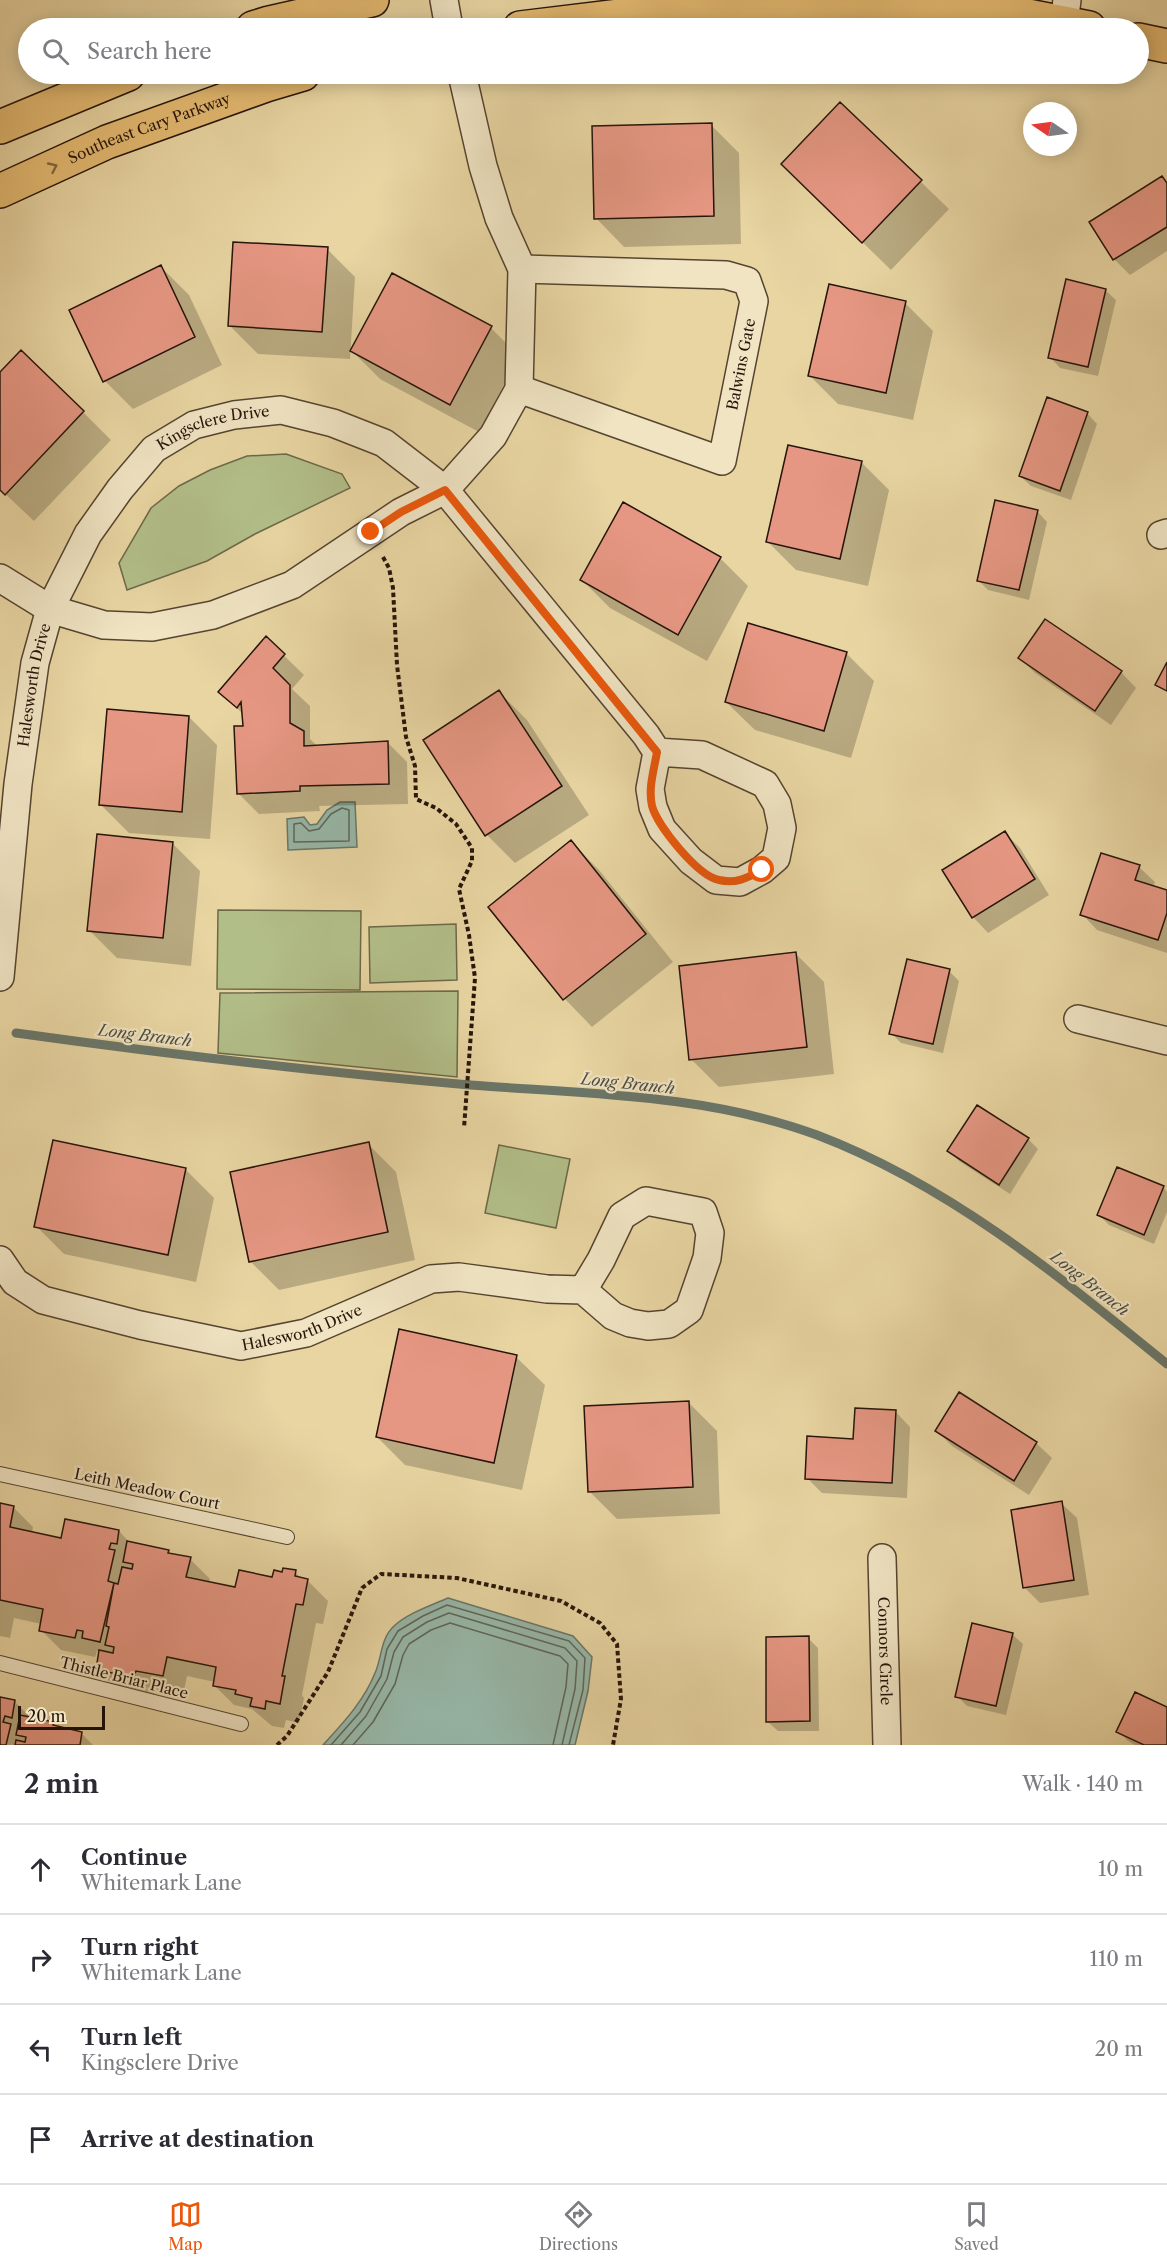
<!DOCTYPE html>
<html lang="en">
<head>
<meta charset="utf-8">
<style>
	body { margin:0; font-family:"Libre Caslon Text",serif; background:#f2f2f3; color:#2b2b33 }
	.compass { position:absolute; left:1023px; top:102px; width:54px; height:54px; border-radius:50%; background:#fff; box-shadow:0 3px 15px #0003; rotate:283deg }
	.scale { position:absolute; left:18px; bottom:15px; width:87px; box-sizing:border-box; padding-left:6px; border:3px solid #26140a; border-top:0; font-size:16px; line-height:21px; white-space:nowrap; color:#26140a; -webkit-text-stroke:4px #f0e4c3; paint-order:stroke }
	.stop { position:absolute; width:18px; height:18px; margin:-14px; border:4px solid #ea580c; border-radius:50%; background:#fff }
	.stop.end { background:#ea580c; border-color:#fff; box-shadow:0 2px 6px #0008 }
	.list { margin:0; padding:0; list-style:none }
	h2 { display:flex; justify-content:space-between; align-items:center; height:78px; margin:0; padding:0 24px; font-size:26px }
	h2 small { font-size:20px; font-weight:400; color:#7c7c81 }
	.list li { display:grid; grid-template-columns:39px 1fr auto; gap:18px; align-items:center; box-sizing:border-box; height:90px; padding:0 24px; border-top:2px solid #e1e1e2 }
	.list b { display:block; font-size:22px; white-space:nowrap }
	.list p { margin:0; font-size:20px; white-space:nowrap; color:#7c7c81 }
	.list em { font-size:20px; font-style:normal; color:#7c7c81 }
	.icon { flex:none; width:33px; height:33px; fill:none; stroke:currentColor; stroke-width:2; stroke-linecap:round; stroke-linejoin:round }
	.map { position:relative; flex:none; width:1167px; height:1745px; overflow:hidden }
	.search { position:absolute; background:#fff; box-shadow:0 3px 15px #0003; left:18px; right:18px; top:18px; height:66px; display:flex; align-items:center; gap:15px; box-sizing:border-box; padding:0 21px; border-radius:33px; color:#7c7c81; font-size:22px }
	.sheet { height:438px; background:#fff }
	nav { display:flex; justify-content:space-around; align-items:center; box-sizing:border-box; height:84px; border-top:2px solid #e1e1e2; background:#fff; font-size:16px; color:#7c7c81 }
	nav a { display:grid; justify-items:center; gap:3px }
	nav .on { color:#ea580c }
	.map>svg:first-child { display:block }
	.green { fill:#b2be88; stroke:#6c6949; stroke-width:1.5 }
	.water { fill:#97b8a9; stroke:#6a7669; stroke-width:1.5 }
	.shadow { fill:#0003 }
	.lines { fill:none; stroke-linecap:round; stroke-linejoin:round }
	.shore { stroke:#5e665a; stroke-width:1.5 }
	.stream { stroke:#6a7669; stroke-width:9 }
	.building { fill:#e69783; stroke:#26140a; stroke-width:1.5 }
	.lane-casing { stroke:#564430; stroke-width:16 }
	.street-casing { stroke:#564430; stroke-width:30 }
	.primary-casing { stroke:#26140a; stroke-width:36 }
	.path { stroke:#26140a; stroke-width:4; stroke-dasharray:4.5 3; stroke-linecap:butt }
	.lane { stroke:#f0e4c3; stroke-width:14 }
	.street { stroke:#f0e4c3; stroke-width:27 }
	.primary { stroke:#e4ba71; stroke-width:33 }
	.oneway { stroke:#85673e }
	.route { stroke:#ea580c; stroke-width:8 }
	.labels { text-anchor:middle; stroke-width:4.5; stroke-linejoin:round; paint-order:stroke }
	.street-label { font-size:15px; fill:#26140a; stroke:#f0e4c3 }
	.water-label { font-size:16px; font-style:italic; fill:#4e4d42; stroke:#f0e4c3 }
</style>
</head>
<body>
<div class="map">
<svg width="1167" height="1745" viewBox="0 0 1167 1745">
	<rect width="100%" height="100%" fill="#e8d5a2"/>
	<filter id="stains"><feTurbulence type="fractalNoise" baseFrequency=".00333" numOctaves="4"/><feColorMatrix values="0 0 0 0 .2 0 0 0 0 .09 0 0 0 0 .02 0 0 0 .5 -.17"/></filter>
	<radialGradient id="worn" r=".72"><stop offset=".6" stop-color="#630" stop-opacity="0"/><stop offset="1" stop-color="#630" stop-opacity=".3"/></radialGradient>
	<path class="green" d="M286,454l56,20 8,14 -95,46 -48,27 -80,29 -8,-27 32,-55 28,-22 31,-16 37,-14z
		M218,910l143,1 -1,79 -143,-1z
		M456,924l1,56 -87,3 -1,-56z
		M458,991l-1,86 -239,-24 2,-60z
		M499,1145l71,14 -14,69 -71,-15z"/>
	<path class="water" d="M340,802h15l2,45 -69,3 -1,-31 17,-2 6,8 7,-1 10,-14z
		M448,1598l125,38 19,21 -4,34 -13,54h-252c20,-22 41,-44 52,-72 7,-15 5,-34 19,-47 14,-13 36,-20 54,-28z"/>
	<path class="shadow" d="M840,104l109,105 -58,61 -80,-78z
		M711,125l28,28 2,91 -117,3 -28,-29z
		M1162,177l5,6v68l-37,24 -16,-16 -23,-37z
		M327,249l28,28 -5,82 -92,-5 -28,-28z
		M161,267l28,28 33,70 -89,44 -28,-28z
		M1105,290l11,10 -18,76 -38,-8 -10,-11z
		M905,303l28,28 -20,89 -75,-16 -28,-28z
		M491,328l28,28 -40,76 -99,-53 -28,-28z
		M0,374l83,38 28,28 -77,81 -34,-32z
		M1087,413l10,11 -26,76 -40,-14 -11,-10z
		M861,462l28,28 -21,96 -72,-16 -28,-28z
		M1037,511l10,11 -18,78 -41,-10 -10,-10z
		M720,558l28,28 -41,75 -97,-53 -28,-28z
		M266,638l38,37 -12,14 18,17v33l8,8 69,-5 20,20 1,42 -89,2 1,5 -61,3 -20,-20 6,-66 -1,-13 -24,-23z
		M846,653l28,28 -23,77 -96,-28 -29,-28z
		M1020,658l101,14 15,16 -25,37 -76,-52z
		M499,692l28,28 62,95 -74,48 -28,-28 -62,-95z
		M189,717l28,28 -7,94 -81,-6 -28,-28z
		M1005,833l15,15 29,47 -61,38 -15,-16 -29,-47z
		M571,842l28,28 74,92 -81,65 -27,-28 -75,-91z
		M172,843l28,28 -9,95 -74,-8 -28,-28z
		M1139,867l16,15 -2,5 14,4v62l-70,-23 -15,-16z
		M796,954l28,28 10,92 -115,13 -28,-28z
		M949,971l10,10 -16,72 -42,-10 -10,-10z
		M1028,1139l10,10 -28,45 -51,-33 -10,-10z
		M54,1141l132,29 28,28 -18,84 -132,-28 -28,-28z
		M368,1144l28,28 19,88 -136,30 -28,-28z
		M1163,1187l4,5v20l-13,32 -45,-19 -10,-10z
		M516,1357l29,28 -23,105 -117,-25 -28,-28z
		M689,1403l28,28 3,83 -103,5 -28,-28z
		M895,1411l15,16 -3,71 -85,-5 -15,-15z
		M937,1431l99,12 16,15 -23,37 -77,-49z
		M1061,1503l16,15 12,77 -49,8 -16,-16z
		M0,1504l13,3 20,20 -1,6 31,6 56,-8 12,13 37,7 4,4 18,4 20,20 -1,4 28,6 36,-11 10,-5 12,-1 8,8 5,1 20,20 -5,23 -7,-1 -14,72 2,3 -5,25 -13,-3 -2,8 -12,-2 -20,-17 -18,-4 -20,-20 1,-3 -28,-6 -4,19 -28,-5 -1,6 -37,-7 -20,-20 3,-15 -3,-3 -2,6 -34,-7 -20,-20 1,-6 -28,-6 -4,20 -10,-2z
		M1012,1634l11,10 -17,71 -39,-9 -10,-10z
		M808,1638l10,10 1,83h-41l-11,-10z
		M0,1698l15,4 17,17 49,14 12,12h-93z
		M1167,1709v36h-32l-7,-4 -10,-10z"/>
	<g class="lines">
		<path class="shore" d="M342,808l7,2v31l-55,1v-18l7,-1 8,8 10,-2 12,-15z
			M331,1745l29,-33 21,-36 6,-27 11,-18 25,-15 24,-11 122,36 16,17 -2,32 -14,55
			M341,1745l25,-29 21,-37 7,-27 9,-15 24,-15 22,-9 116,35 12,13 -2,28 -13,56
			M353,1745l20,-23 22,-38 8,-29 6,-11 22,-14 19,-7 110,33 8,8 -2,23 -13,58"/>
		<path class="stream" d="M16,1033c151,21 302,39 454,52 117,9 236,9 347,50 132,50 242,141 350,229"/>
	</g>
	<path class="building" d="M840,102l82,78 -60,63 -81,-79z
		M712,123l2,93 -120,3 -2,-93z
		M1162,176l5,7v44l-54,33 -24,-38z
		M233,242l95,5 -6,85 -94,-6z
		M161,265l34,72 -92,45 -34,-72z
		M392,273l100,53 -42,79 -100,-54z
		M1066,279l40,10 -18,78 -40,-9z
		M829,284l77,17 -20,92 -78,-17z
		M21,350l63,61 -79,84 -5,-5v-118z
		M1047,397l41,15 -28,79 -41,-15z
		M788,445l74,16 -22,98 -74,-17z
		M995,500l43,10 -19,80 -42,-9z
		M623,502l98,55 -43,78 -98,-55z
		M1045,619l77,52 -27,40 -77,-53z
		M748,623l99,29 -23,79 -99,-29z
		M266,636l19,18 -12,14 17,17v38l14,8v15l84,-5 1,43 -89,2v5l-63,3 -3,-68h9l-2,-24 -4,6 -19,-16z
		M1167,662v29l-12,-6z
		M499,690l63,96 -77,50 -62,-96z
		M107,709l82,7 -7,96 -83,-7z
		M1005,831l30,48 -63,39 -30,-48z
		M97,834l76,8 -10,96 -76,-7z
		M571,840l75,94 -83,66 -75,-93z
		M1101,853l39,12 -5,15 32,10v23l-9,27 -78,-25z
		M796,952l11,95 -118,13 -10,-94z
		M907,959l43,10 -17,75 -44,-10z
		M977,1105l52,33 -30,47 -52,-34z
		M53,1140l133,28 -18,87 -134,-28z
		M369,1142l19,90 -139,30 -19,-90z
		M1117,1167l47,19 -20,49 -47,-20z
		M399,1329l118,26 -23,108 -118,-26z
		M959,1392l78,50 -23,39 -79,-50z
		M689,1401l4,86 -105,5 -4,-86z
		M855,1408l41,2 -4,73 -87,-4 2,-43 46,3z
		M1062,1501l12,79 -51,8 -12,-78z
		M0,1503l14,3 -4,21 51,11 4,-19 54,11 -2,14 -6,-1 -2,6 6,1 -7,31 6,2 -14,59 -18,-4 1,-7 -6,-1 -2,8 -36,-7 4,-22 -43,-9z
		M127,1541l42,9 -1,3 23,4 -5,20 49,10 4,-17 33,7 2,-7 8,2 1,-4 13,2 -1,6 13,3 -5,26 -7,-1 -14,72h3l-5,28 -14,-3 -1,8 -15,-3 2,-8 -17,-4 1,-4 -23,-4 3,-19 -49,-10 -4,19 -27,-5 -2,6 -38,-7 3,-20 14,3 1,-6 -9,-2 4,-18 -3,-1 8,-43 4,1 4,-17 10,2 1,-5 -10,-2z
		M972,1623l41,10 -17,73 -41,-9z
		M809,1636l1,85 -44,1v-85z
		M1135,1692l32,15v38h-23l-28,-13z
		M0,1697l15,3 -3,18 -7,-2 -2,6 8,2 -5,21h-6z
		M20,1715l34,7 -1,3 29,7 -2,13h-65l1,-5 9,2 1,-5 -10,-2z"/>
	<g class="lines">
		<defs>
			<path id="lane" d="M0,1474l287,63
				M0,1663l241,61"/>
			<g id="street">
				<path d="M444,0l5,28"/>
				<path d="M1064,23l3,-23"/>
				<path id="s1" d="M519,389l203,72 32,-160 -7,-20 -21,-6 -204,-6"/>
				<path d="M1161,535l6,-2"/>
				<path d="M0,578l50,31 54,16 48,2 61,-12 79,-30 109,-73 44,-22 48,-54 26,-47 3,-120 -23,-51 -16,-52 -21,-92"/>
				<path id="s2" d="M0,977l18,-193 17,-121 15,-54 38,-75 32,-45 34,-40 40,-24 40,-10 47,-5 52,13 51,20 61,47 201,245 11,17 -7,37 3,18 9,22 29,32 25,19 24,2 22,-12 14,-12 6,-30 -5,-24 -12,-20 -63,-29 -45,-3"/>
				<path d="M1078,1019l89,22"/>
				<path id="s3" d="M0,1260l15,22 28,18 97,25 101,21 65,-13 125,-54 28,-2 88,12 36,1 30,26 17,7 18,3 21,-2 20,-14 18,-52 3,-25 -7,-21 -57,-11 -24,15 -21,44 -18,30"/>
				<path id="s4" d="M882,1558l5,187"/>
			</g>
			<g id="primary">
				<path d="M253,28l16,-5 103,-23"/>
				<path d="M520,28l132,-16 129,-8 129,2 113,9 66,13"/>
				<path d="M1138,40l29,6"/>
				<path d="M0,127l128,-53"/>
				<path id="s5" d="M0,191l107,-49 159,-57 37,-11"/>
			</g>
		</defs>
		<use href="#lane" class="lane-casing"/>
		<use href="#street" class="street-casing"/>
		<use href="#primary" class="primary-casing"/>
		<path class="path" d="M383,557l6,11 4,20 4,77 9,72 9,29 1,33 20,9 20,16 16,24v13l-13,28 10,46 6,43 -11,150
			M277,1745l10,-9 41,-64 34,-84 19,-14 76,4 104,23 39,22 17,21 4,55 -8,46"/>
		<use href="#lane" class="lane"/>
		<use href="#street" class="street"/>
		<use href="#primary" class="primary"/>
	</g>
	<defs><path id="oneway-chevron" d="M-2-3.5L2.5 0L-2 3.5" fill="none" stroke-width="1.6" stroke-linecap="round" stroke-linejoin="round" transform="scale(1.5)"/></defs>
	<use class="oneway" href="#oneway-chevron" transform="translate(53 167) rotate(-25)"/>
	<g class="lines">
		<path class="route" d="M371,532l30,-20 44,-22 212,262c-3,18 -9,36 -5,54 6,21 46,70 67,74 17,4 28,-2 43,-10"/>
	</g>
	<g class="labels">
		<g class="street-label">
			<text dy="5" stroke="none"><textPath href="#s5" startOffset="162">Southeast Cary Parkway</textPath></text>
			<text dy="5" stroke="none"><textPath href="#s1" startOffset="314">Balwins Gate</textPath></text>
			<text dy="5" stroke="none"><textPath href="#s2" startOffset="628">Kingsclere Drive</textPath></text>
			<text dy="5" stroke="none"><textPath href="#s2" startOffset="294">Halesworth Drive</textPath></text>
			<text dy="5" stroke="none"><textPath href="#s3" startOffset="327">Halesworth Drive</textPath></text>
			<text transform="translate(147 1489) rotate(12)" y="5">Leith Meadow Court</text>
			<text dy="5" stroke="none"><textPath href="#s4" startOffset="93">Connors Circle</textPath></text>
			<text transform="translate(124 1678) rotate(14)" y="5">Thistle Briar Place</text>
		</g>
		<g class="water-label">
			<text transform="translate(145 1035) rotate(7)" y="6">Long Branch</text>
			<text transform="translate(628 1083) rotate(6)" y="6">Long Branch</text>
			<text transform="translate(1090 1283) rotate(38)" y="6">Long Branch</text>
		</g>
	</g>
	<rect width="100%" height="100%" filter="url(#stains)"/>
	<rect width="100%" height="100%" fill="url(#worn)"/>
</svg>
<svg class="compass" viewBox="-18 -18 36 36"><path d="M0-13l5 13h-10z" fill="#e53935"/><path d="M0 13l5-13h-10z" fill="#7c7c81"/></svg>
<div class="scale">20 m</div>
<div class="stop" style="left:762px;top:870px"></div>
<div class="stop end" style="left:371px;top:532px"></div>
<div class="search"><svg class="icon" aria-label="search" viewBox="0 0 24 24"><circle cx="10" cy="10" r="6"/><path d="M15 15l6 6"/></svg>Search here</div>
</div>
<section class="sheet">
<h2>2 min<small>Walk · 140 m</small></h2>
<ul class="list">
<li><svg class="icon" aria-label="ahead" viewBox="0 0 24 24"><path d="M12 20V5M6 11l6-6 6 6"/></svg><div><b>Continue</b><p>Whitemark Lane</p></div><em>10 m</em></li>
<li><svg class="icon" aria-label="right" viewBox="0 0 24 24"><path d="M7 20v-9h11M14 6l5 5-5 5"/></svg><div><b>Turn right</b><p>Whitemark Lane</p></div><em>110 m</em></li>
<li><svg class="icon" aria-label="left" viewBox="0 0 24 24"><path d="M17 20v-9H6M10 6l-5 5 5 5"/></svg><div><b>Turn left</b><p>Kingsclere Drive</p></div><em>20 m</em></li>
<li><svg class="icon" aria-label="arrive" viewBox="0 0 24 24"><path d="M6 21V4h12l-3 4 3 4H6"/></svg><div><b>Arrive at destination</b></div></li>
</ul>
</section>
<nav>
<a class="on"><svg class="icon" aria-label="map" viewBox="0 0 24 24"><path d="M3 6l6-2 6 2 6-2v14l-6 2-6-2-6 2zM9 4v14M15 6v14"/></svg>Map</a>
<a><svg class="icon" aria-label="directions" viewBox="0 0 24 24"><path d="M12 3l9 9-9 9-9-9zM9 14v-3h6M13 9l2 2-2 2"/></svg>Directions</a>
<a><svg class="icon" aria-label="saved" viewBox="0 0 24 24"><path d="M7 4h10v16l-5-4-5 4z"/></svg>Saved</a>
</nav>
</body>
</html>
